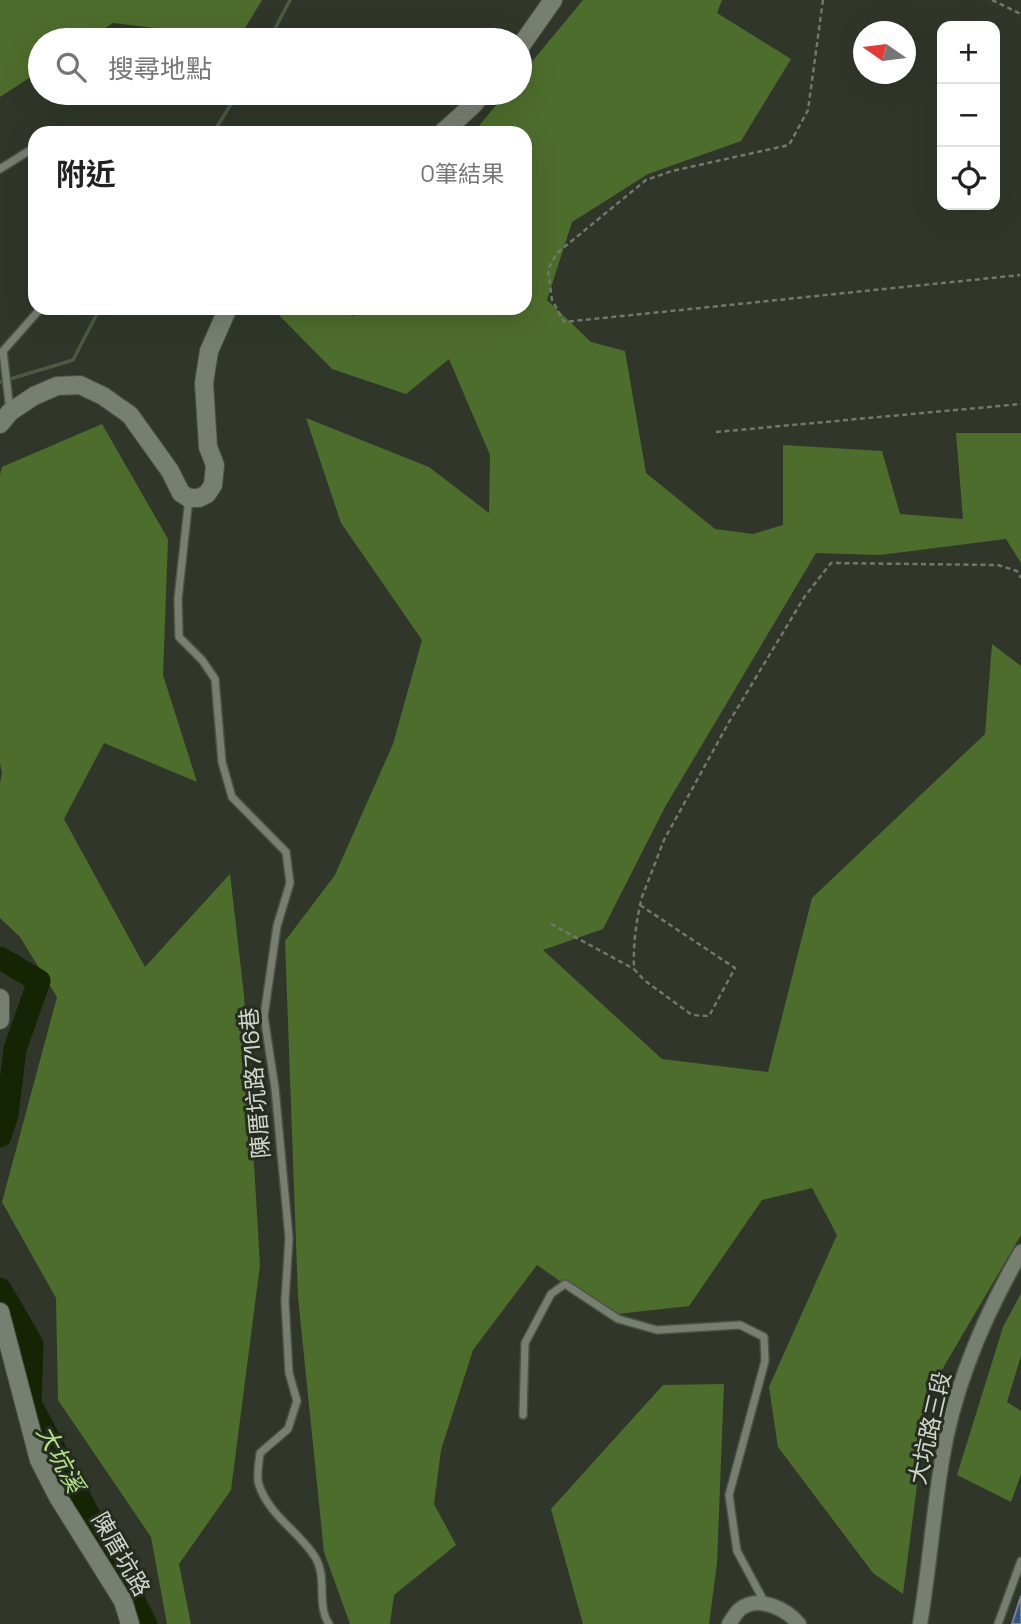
<!DOCTYPE html>
<html lang="zh-TW">
<head>
<meta charset="utf-8">
<style>
	body { margin:0; font-family:"Space Grotesk","Noto Sans TC",sans-serif; background:#f6f6f6; color:#222 }
	.controls { position:absolute; right:21px; top:21px; display:grid; overflow:hidden; border-radius:14px; box-shadow:0 7px 28px #0002 }
	.controls button { width:63px; height:63px; display:grid; place-items:center; padding:0; border:0; border-bottom:2px solid #e0e0e0; background:#fff; color:#222; font:35px sans-serif }
	.compass { position:absolute; left:853px; top:21px; width:63px; height:63px; border-radius:50%; background:#fff; box-shadow:0 7px 28px #0002; rotate:284deg }
	.list { margin:0; padding:0; list-style:none }
	h2 { display:flex; justify-content:space-between; align-items:center; height:91px; margin:0; padding:0 28px; font-size:30px }
	h2 small { font-size:23px; font-weight:400; color:#767676 }
	.icon { flex:none; width:38px; height:38px; fill:none; stroke:currentColor; stroke-width:2; stroke-linecap:round; stroke-linejoin:round }
	.map { position:relative; flex:none; width:1021px; height:1624px; overflow:hidden }
	.search { position:absolute; background:#fff; box-shadow:0 7px 28px #0002; left:28px; top:28px; width:504px; height:77px; display:flex; align-items:center; gap:18px; box-sizing:border-box; padding:0 24px; border-radius:38px; color:#767676; font-size:26px }
	.panel { position:absolute; background:#fff; box-shadow:0 7px 28px #0002; left:28px; top:126px; width:504px; height:189px; border-radius:21px }
	.map>svg:first-child { display:block }
	.forest { fill:#4d6d2c }
	.lines { fill:none; stroke-linecap:round; stroke-linejoin:round }
	.stream { stroke:#4d5a40; stroke-width:3.5 }
	.river { stroke:#152503; stroke-width:23 }
	.building { fill:#32528a; stroke:#788190; stroke-width:2; filter:url(#shadow) }
	.service-casing { stroke:#4c5246; stroke-width:10 }
	.minor-casing { stroke:#4c5246; stroke-width:17 }
	.tertiary-casing { stroke:#4c5246; stroke-width:20 }
	.path { stroke:#72786d; stroke-width:2.5; stroke-dasharray:5 3.5; stroke-linecap:butt }
	.service { stroke:#778070; stroke-width:7 }
	.minor { stroke:#778070; stroke-width:14 }
	.tertiary { stroke:#778070; stroke-width:18 }
	.labels { text-anchor:middle; stroke-width:6; stroke-linejoin:round; paint-order:stroke }
	.street-label { font-size:23px; fill:#d1d6cd; stroke:#262d20 }
	.water-label { font-size:24px; font-style:italic; fill:#b4e487; stroke:#262d20 }
</style>
</head>
<body>
<div class="map">
<svg width="1021" height="1624" viewBox="0 0 1021 1624">
	<defs>
		<filter id="shadow"><feDropShadow dx="4.5" dy="2.5" stdDeviation="0" flood-color="#0009"/></filter>
	</defs>
	<rect width="100%" height="100%" fill="#30372a"/>
	<path class="forest" d="M0,0h262l-23,38 -126,-15 -26,17h-47v31l-40,26z
		M583,0h139l-5,13 74,46 -50,82 -93,33 -76,48 -25,78 44,42 34,9 21,122 69,56 38,5 30,-9v-80l99,6 18,63 63,5 -7,-86h65v130l-15,-24 -126,16 -64,-2 -151,254 -62,122 -60,21 119,109 106,13 44,-174 173,-164 7,-90 29,22v569l-92,157 -26,202 -30,-21 -95,-126 -9,-60 68,-152 -25,-47 -50,12 -73,106 -81,9 -71,-50 -64,85 -32,100 -7,54 22,41 -62,50 -4,29h-40l-26,-72 -26,-255 -13,-356 50,-66 58,-131 29,-104 -81,-117 -35,-105 123,49 60,46 1,-58 -41,-96 -43,35 -74,-25 -60,-61h65l16,8 16,-8h156v-175h-52l33,-40h14v-17z
		M102,424l66,115 -5,136 34,107 -93,-39 -40,76 81,148 85,-93 14,121 16,270 -29,225 -52,74 12,60h-24l-16,-87 -93,-137 -2,-102 -54,-96 55,-205 -37,-60 -20,-19v-135l2,-10 -2,-10v-288l2,-8z
		M1021,1293v63l-14,46 14,9v63l-10,28 -54,-27 46,-148z
		M724,1384l-7,179 -8,61h-126l-32,-115 112,-124z"/>
	<g class="lines">
		<path class="stream" d="M269,40l21,-40
			M213,133l25,-40
			M0,382l73,-22 27,-52"/>
		<path class="river" d="M0,958l39,23 -24,68 -8,66 -7,21
			M0,1289l32,55 -2,59 116,221"/>
	</g>
	<path class="building" d="M1021,1596v28h-9z"/>
	<g class="lines">
		<defs>
			<path id="service" d="M0,169l35,-22
				M10,411l-7,-60 38,-43
				M189,498l-11,101 1,38 23,23 13,19 7,83 10,35 54,55 4,31 -13,43 -13,90 11,72 14,150 -4,63 4,72 8,28 -9,28 -28,24c-1,9 -4,24 -1,32 11,32 41,47 56,72 13,21 1,48 14,67
				M523,1415l2,-72 26,-49 14,-10 53,35 39,11 83,-5 24,12 1,24 -36,134 8,56 28,52
				M998,1624l23,-63"/>
			<path id="minor" d="M729,1624c3,-4 6,-10 10,-14 19,-16 47,-1 60,14
				M920,1624c9,-54 13,-109 22,-164 12,-73 42,-144 79,-208"/>
			<path id="tertiary" d="M520,47l33,-47
				M442,133l31,-28 10,-12
				M0,424l10,-12 24,-16 23,-10 23,-1 23,11 27,19 40,56 11,22 8,5h10l8,-4 6,-9 2,-20 -7,-18 -4,-64 5,-32 19,-43
				M0,998v22
				M0,1312l39,148 19,37 65,104 7,23"/>
		</defs>
		<use href="#service" class="service-casing"/>
		<use href="#minor" class="minor-casing"/>
		<use href="#tertiary" class="tertiary-casing"/>
		<path class="path" d="M823,0l-15,110 -19,35 -117,26 -26,9 -89,73 -9,16 4,31 12,22 456,-47
			M992,0l29,14
			M716,432l305,-28
			M640,905l95,63 -26,48 -17,-1 -48,-35 -10,-11c-1,-24 2,-48 8,-72l22,-57 65,-118 76,-126 26,-33 167,2 19,6 4,7
			M551,924l83,45"/>
		<use href="#service" class="service"/>
		<use href="#minor" class="minor"/>
		<use href="#tertiary" class="tertiary"/>
	</g>
	<g class="labels">
		<g class="street-label">
			<text transform="translate(255 1083) rotate(-95)" y="8">陳厝坑路716巷</text>
			<text transform="translate(930 1428) rotate(-77)" y="8">大坑路三段</text>
			<text transform="translate(121 1554) rotate(60)" y="8">陳厝坑路</text>
		</g>
		<g class="water-label">
			<text transform="translate(60 1459) rotate(62)" y="8">大坑溪</text>
		</g>
	</g>
</svg>
<div class="controls">
<button>+</button>
<button>−</button>
<button><svg class="icon" aria-label="locate" viewBox="0 0 24 24"><circle cx="12" cy="12" r="6"/><path d="M12 2v4M12 18v4M2 12h4M18 12h4"/></svg></button>
</div>
<svg class="compass" viewBox="-18 -18 36 36"><path d="M0-13l5 13h-10z" fill="#e53935"/><path d="M0 13l5-13h-10z" fill="#767676"/></svg>
<div class="search"><svg class="icon" aria-label="search" viewBox="0 0 24 24"><circle cx="10" cy="10" r="6"/><path d="M15 15l6 6"/></svg>搜尋地點</div>
<section class="panel">
<h2>附近<small>0筆結果</small></h2>
<ul class="list">
</ul>
</section>
</div>
</body>
</html>
